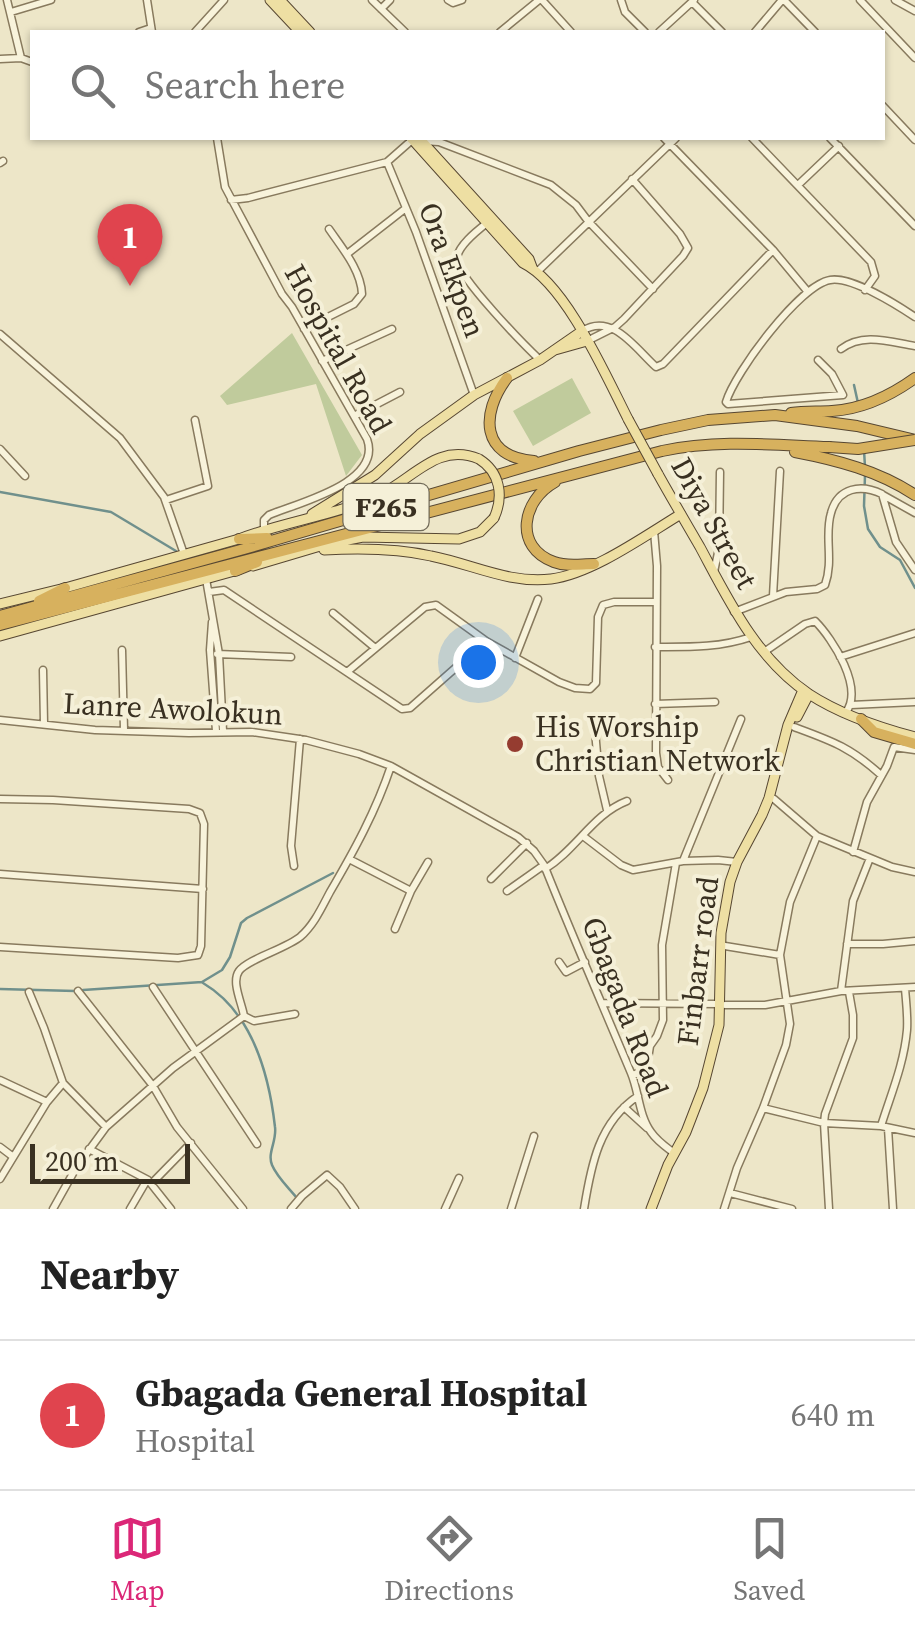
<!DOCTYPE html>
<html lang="en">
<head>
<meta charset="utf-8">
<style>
	body { margin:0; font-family:"Source Serif 4",serif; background:#f6f6f6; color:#222 }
	.scale { position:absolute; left:30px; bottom:25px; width:160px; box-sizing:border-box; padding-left:10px; border:5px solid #393021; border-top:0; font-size:28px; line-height:35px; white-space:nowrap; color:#393021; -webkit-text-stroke:8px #f5f0d8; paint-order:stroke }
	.you { position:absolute; left:478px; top:662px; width:35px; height:35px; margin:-25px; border:8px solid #fff; border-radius:50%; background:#1a73e8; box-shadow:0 0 0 15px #1a73e833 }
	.badge { display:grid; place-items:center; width:65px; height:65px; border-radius:50%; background:#db2777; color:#fff; font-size:32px; font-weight:700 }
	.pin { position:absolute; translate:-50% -82px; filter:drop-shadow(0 2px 5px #0008) }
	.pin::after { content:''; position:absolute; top:52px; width:35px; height:30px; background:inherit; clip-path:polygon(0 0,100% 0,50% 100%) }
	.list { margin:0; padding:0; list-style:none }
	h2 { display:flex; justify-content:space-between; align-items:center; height:130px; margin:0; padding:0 40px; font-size:42px }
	h2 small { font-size:32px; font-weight:400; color:#767676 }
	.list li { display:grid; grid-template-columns:65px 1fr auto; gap:30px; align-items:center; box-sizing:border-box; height:150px; padding:0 40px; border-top:2px solid #e0e0e0 }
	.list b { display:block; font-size:38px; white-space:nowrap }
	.list p { margin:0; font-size:32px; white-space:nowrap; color:#767676 }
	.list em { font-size:32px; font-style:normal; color:#767676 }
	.icon { flex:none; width:55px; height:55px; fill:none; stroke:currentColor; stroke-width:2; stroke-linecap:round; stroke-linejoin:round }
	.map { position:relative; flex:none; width:915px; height:1209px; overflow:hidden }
	.search { position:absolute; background:#fff; box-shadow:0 2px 8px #0004; left:30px; right:30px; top:30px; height:110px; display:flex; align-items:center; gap:25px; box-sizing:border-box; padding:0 35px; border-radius:0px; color:#767676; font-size:38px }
	.sheet { height:280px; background:#fff }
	nav { display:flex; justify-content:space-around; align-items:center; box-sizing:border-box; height:140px; border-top:2px solid #e0e0e0; background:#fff; font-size:28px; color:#767676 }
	nav a { display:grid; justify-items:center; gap:5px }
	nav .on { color:#db2777 }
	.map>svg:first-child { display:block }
	.green { fill:#c0cb9c }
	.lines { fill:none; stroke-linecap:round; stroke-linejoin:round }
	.stream { stroke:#70908c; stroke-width:2.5 }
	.minor-casing { stroke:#887a5e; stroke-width:9 }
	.major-casing { stroke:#574732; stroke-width:11 }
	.highway-casing { stroke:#574732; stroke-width:12 }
	.minor { stroke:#f8f3db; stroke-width:6 }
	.major { stroke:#eedfa3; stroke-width:9 }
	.highway { stroke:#d7b15e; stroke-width:10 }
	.major-bridge-casing { stroke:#574732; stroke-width:11; stroke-linecap:butt }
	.highway-bridge-casing { stroke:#574732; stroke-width:12; stroke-linecap:butt }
	.major-bridge { stroke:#eedfa3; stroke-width:9 }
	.highway-bridge { stroke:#d7b15e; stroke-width:10 }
	.poi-dot { fill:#953c30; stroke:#f5f0d8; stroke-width:4 }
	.labels { text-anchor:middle; stroke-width:8; stroke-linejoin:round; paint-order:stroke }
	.shield { fill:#f5f0d8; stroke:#716a58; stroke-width:2.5 }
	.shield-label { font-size:28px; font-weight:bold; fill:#393021 }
	.street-label { font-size:30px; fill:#393021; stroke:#f5f0d8 }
	.poi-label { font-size:30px; fill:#393021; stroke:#f5f0d8; text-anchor:start }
</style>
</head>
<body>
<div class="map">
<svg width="915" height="1209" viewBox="0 0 915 1209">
	<rect width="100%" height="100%" fill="#ede6c8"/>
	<path class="green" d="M292,333l70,122 -16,21 -30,-92 -89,21 -7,-9z
		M572,378l19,35 -58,33 -20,-35z"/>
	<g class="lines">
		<path class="stream" d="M854,385l4,18
			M864,450l1,17
			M865,475l-1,31 4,23 12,18 20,13 15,28
			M0,492l111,20 65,39
			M203,983c49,29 66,91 72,144 2,14 -8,26 -3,38 5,12 16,22 24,32
			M0,989l75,2
			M83,990l119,-8 20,-12 8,-13 11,-34 6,-5 86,-45"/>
		<defs>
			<path id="minor" d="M7,0l14,58
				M147,0l5,32
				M372,0l33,32
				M448,0l5,3 9,-3
				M542,0l29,32
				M621,0l4,12 20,20
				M784,0l31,32
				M860,0l55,58
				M895,0l20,11
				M692,2l30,30
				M381,9l9,-9
				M11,12l40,-12
				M139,32l12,-4
				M195,32l29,-32
				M500,32l39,-32
				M659,32l35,-32
				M755,32l27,-32
				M0,59l21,-1 11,4
				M882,105l33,35
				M217,138l8,49 57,107 10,13 75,132c16,44 -70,64 -98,76l-5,5v9
				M664,138l109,112 35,42
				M752,138l119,124 4,14 -10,14
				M830,138l85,88
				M423,141l16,1 112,43 25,20 12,16 65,68
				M387,162l29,70 58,163
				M0,163l3,-2
				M798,185l41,-39
				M231,200l17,-2 139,-36 25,-22
				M487,223c-9,7 -31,24 -30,37 2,18 67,85 83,100
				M347,254l59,-46
				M537,272l139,-134
				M304,329l50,-25 8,-10c-1,-24 -20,-46 -33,-65
				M582,331c30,-19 53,17 74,36l7,-3 110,-114
				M0,334l120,104 44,59 20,57
				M587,341l28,-14 9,-8 59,-63 5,-8 -8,-14 -48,-55
				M841,349c22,-17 49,-7 74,-3
				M818,360l14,14 11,21 -115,9 -2,-2c9,-30 74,-117 104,-122 21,-4 67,25 85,37
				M322,361l70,-32
				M354,416l46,-24
				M0,449l25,27
				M883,495l32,18
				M166,500l42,-14 -13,-66
				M654,531l3,35 -1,187 2,14 10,13
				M714,572l5,-24 1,-76
				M206,579l13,75 4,77
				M209,592l15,-2 178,119 8,-1 76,-67
				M773,596l7,-125
				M734,612l52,-20 31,-3 8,-4c9,-25 -1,-49 6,-72 7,-26 30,-29 51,-19l14,48 19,28
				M333,613l41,34
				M212,622l-2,28 6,81
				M655,647c33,0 64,1 96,-10
				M122,650l2,80
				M764,652l41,-28 10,-3c18,18 49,67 31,91
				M217,654l74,3
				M840,657l75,-24
				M515,658l23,-59
				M43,670l1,54
				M347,672l78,-65 11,-2 50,36 73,41 16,6 15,1 6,-6 2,-66 5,-12 11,-3h41
				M655,704l60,-2
				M851,705l64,-3
				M0,720l95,10 94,3 63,-1 54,8 53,14 32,12 127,71 16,14 10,14c28,70 58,139 87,208 8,19 8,43 20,59 6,9 15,15 23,21
				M794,727c38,14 56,20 87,48
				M595,731l4,45 8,34
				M0,799l53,1 136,9 11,4 4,11 -3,122 -3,9 -20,3 -178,-11
				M774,799l43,37 75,31 23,5
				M583,836l38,29 12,5 50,-9 35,-1 19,2
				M853,852l14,-50 20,-36 7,-19 21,3
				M349,859l62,32
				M683,861l58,-142
				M294,866l-3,-20 9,-107
				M545,869c31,-19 48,-55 82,-68
				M0,874l203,15
				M491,879l36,-36
				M507,891l37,-26
				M395,929l16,-38 17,-29
				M847,944h36l32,-3
				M725,946l55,9
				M559,962l7,10 19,-10
				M153,987l104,157
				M78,991l75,95 24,41 66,82
				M841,991l12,-90 17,-43
				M29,992l15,36 19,55 43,44
				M603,1003l116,1
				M725,1005h40l76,-14 74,-4
				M244,1016l10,5 41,-7
				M632,1075l14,-4 4,-25 7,-10 6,-16 -1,-75 14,-82
				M0,1080l47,22
				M624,1107l23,21
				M763,1108l61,15 57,3 34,7
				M881,1126c10,-32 23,-62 26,-96 1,-14 -1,-28 -2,-42
				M888,1128l5,81
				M0,1147l12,9
				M89,1149l59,31 23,29
				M0,1179l47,-77 16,-19
				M152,1183l39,-40
				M730,1193l62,16
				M53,1209l23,-41 30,-41 67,-59 71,-52c-2,-13 -13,-34 -5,-45 9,-12 46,-22 61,-34 14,-12 22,-30 30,-45 24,-41 46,-81 61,-126
				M130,1209l17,-29
				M291,1209l11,-13 25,-21 13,12 15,22
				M445,1209l14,-31
				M511,1209l23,-73
				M584,1209c7,-44 15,-87 54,-113
				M724,1209l13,-41 26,-60 23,-63 4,-21 -10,-69 10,-53 27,-66
				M829,1209l-5,-86 1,-9 28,-76v-23l-4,-23"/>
			<path id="major" d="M270,0l30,32
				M280,0l30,32
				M411,138l112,125c43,21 83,113 105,156
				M419,138l110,121 3,8
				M555,350l32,-9
				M658,474c14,25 28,49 42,73 29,54 56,111 109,147 29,19 72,34 106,43
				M312,514l63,-39 45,-41 54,-39 66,-35 42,-29
				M324,550c36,-2 72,-2 107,6 41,8 78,28 120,23 41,-5 95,-44 130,-65
				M253,566l74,-22 36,-7 96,2 21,-7 14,-14
				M0,604l65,-16 174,-49c46,-18 96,-23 142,-45 33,-16 57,-52 98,-35
				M0,636l238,-66
				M797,717l12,-23
				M651,1209l17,-44 18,-33 17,-44 16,-63 2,-92 9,-51 7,-20 25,-47 7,-17 19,-73 15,-35"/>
			<path id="highway" d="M507,378c-27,36 -26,79 27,83
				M791,413c14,-2 27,-1 41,-2 31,-2 58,-15 83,-33
				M795,452c42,8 84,19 120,43
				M555,482c-33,18 -42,65 -1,80 13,5 26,2 40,2
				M239,539l28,-1
				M235,571l22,-9
				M39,601l26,-13
				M0,616l244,-67 335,-98 82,-21 47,-10 67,-5 82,11 58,14
				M0,625l662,-174c56,-12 111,-6 167,-4
				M861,719l13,13 41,12"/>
		</defs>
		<use href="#minor" class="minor-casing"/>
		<use href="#major" class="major-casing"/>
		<use href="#highway" class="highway-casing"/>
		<use href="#minor" class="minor"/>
		<use href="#major" class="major"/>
		<use href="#highway" class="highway"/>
		<defs>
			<path id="major-bridge" d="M628,419l30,55
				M479,459c21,13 25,37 15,59"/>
			<path id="highway-bridge" d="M829,447l29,2 57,-9"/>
		</defs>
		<use href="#major-bridge" class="major-bridge-casing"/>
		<use href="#highway-bridge" class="highway-bridge-casing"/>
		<use href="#major-bridge" class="major-bridge"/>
		<use href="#highway-bridge" class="highway-bridge"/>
	</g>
	<circle class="poi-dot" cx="515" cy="744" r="10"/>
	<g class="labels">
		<rect class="shield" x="343.5" y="484" width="85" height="46" rx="8"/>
		<g class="shield-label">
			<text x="386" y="517">F265</text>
		</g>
		<g class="street-label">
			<text transform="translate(452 270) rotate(70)" y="10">Ora Ekpen</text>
			<text transform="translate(338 349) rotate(61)" y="10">Hospital Road</text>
			<text transform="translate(714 523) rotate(61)" y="10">Diya Street</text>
			<text transform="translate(173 709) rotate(3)" y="10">Lanre Awolokun</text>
			<text transform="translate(698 961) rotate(-83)" y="10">Finbarr road</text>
			<text transform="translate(625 1007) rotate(69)" y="10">Gbagada Road</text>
		</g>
		<g class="poi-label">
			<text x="535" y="737">His Worship<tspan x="535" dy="34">Christian Network</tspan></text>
		</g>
	</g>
</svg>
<div class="scale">200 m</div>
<div class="you"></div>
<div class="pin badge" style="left:130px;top:286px;background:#e0444e">1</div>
<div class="search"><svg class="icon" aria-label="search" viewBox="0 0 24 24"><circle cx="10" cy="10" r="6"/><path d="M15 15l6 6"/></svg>Search here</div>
</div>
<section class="sheet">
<h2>Nearby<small></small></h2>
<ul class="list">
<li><span class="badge" style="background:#e0444e">1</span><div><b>Gbagada General Hospital</b><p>Hospital</p></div><em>640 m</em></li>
</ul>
</section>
<nav>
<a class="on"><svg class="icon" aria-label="map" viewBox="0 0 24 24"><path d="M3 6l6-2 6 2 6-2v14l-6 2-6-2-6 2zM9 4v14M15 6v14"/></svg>Map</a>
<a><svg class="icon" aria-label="directions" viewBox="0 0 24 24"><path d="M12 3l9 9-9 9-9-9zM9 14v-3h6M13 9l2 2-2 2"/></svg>Directions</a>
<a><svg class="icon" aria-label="saved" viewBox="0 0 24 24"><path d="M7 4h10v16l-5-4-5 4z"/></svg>Saved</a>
</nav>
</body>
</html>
